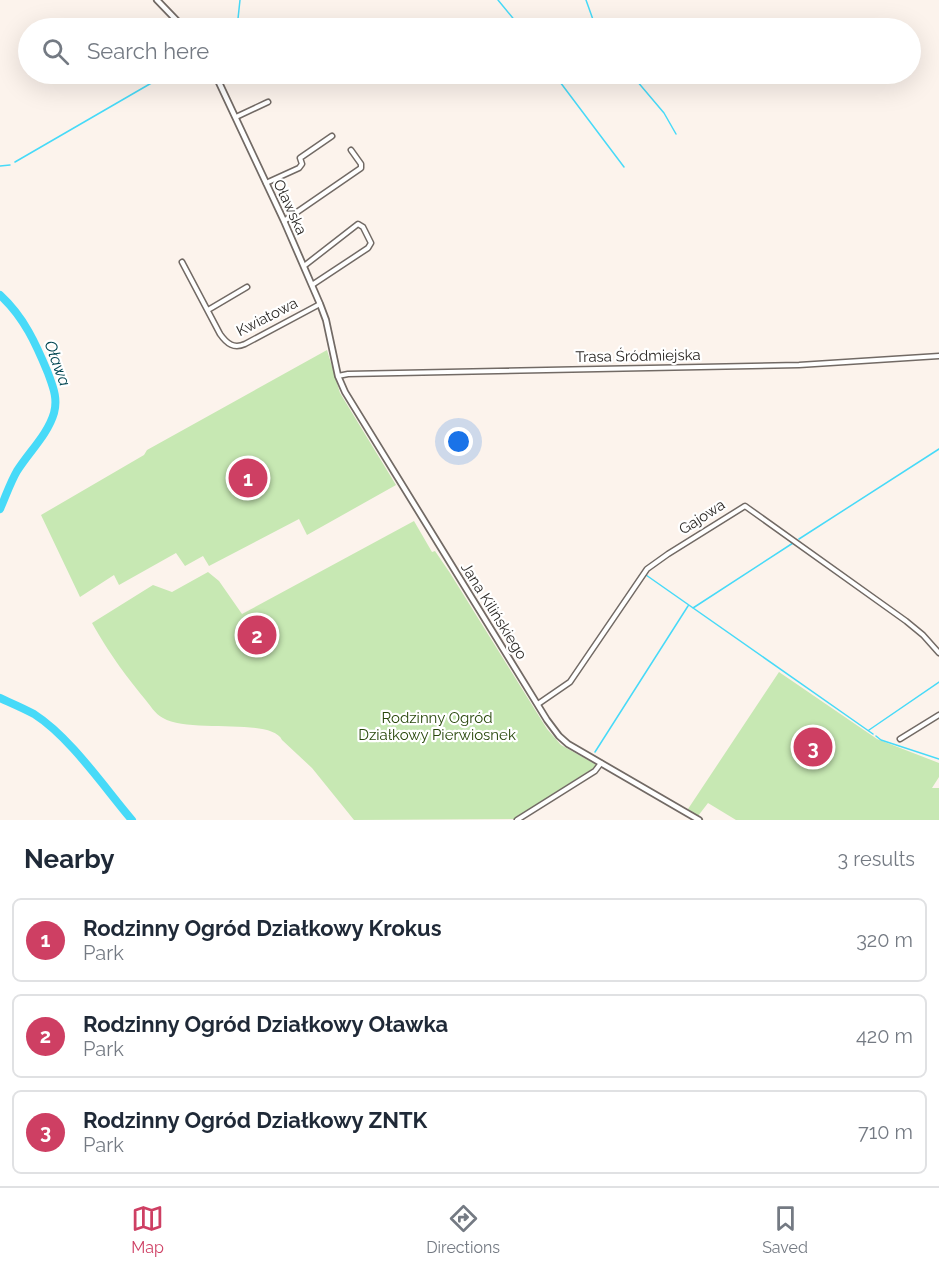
<!DOCTYPE html>
<html lang="en">
<head>
<meta charset="utf-8">
<style>
	body { margin:0; font-family:Raleway,sans-serif; background:#f2f2f3; color:#1f2937 }
	.you { position:absolute; left:459px; top:442px; width:21px; height:21px; margin:-15px; border:4px solid #fff; border-radius:50%; background:#1a73e8; box-shadow:0 0 0 9px #1a73e833 }
	.badge { display:grid; place-items:center; width:39px; height:39px; border-radius:50%; background:#ce3f63; color:#fff; font-size:20px; font-weight:700 }
	.pin { position:absolute; translate:-50% -50%; border:3px solid #fff; box-shadow:0 2px 6px #0006 }
	.list { margin:0; padding:0; list-style:none }
	h2 { display:flex; justify-content:space-between; align-items:center; height:78px; margin:0; padding:0 24px; font-size:26px }
	h2 small { font-size:20px; font-weight:400; color:#747a83 }
	.list li { display:grid; grid-template-columns:39px 1fr auto; gap:18px; align-items:center; box-sizing:border-box; height:84px; margin:0 12px 12px; padding:0 12px; border:2px solid #e0e1e3; border-radius:9px }
	.list b { display:block; font-size:22px; white-space:nowrap }
	.list p { margin:0; font-size:20px; white-space:nowrap; color:#747a83 }
	.list em { font-size:20px; font-style:normal; color:#747a83 }
	.icon { flex:none; width:33px; height:33px; fill:none; stroke:currentColor; stroke-width:2; stroke-linecap:round; stroke-linejoin:round }
	.map { position:relative; flex:none; width:939px; height:820px; overflow:hidden }
	.search { position:absolute; background:#fff; box-shadow:0 6px 24px #0002; left:18px; right:18px; top:18px; height:66px; display:flex; align-items:center; gap:15px; box-sizing:border-box; padding:0 21px; border-radius:33px; color:#747a83; font-size:22px }
	.sheet { height:366px; background:#fff }
	nav { display:flex; justify-content:space-around; align-items:center; box-sizing:border-box; height:84px; border-top:2px solid #e0e1e3; background:#fff; font-size:16px; color:#747a83 }
	nav a { display:grid; justify-items:center; gap:3px }
	nav .on { color:#ce3f63 }
	.map>svg:first-child { display:block }
	.green { fill:#c7e8b3 }
	.lines { fill:none; stroke-linecap:round; stroke-linejoin:round }
	.stream { stroke:#47daf8; stroke-width:1.5 }
	.river { stroke:#47daf8; stroke-width:8 }
	.minor-casing { stroke:#726a65; stroke-width:7 }
	.tertiary-casing { stroke:#726a65; stroke-width:8 }
	.minor { stroke:#fff; stroke-width:4 }
	.tertiary { stroke:#fff; stroke-width:4.5 }
	.labels { text-anchor:middle; stroke-width:4.5; stroke-linejoin:round; paint-order:stroke }
	.street-label { font-size:15px; fill:#2c2926; stroke:#fff }
	.park-label { font-size:15px; fill:#27470a; stroke:#fff }
	.water-label { font-size:16px; font-style:italic; fill:#034753; stroke:#fff }
</style>
</head>
<body>
<div class="map">
<svg width="939" height="820" viewBox="0 0 939 820">
	<rect width="100%" height="100%" fill="#fcf3ec"/>
	<path class="green" d="M327,350l13,43 56,92 -89,50 -8,-16 -90,47 -6,-10 -18,10 -9,-13 -57,32 -5,-10 -34,22 -39,-82 103,-60 3,-5z
		M414,521l18,31 3,-1 15,22 97,156 14,16 34,19v3l-81,52 -160,1 -42,-52 -30,-28c-11,-23 -92,-6 -119,-22 -8,-4 -13,-13 -19,-20 -21,-26 -35,-45 -52,-75l61,-38 19,7 36,-20 11,9 23,33z
		M779,672l98,67 62,24v14l-7,11h7v32h-203l-28,-17 -10,13 -10,-7z"/>
	<g class="lines">
		<path class="stream" d="M498,0l23,28
			M586,0l10,28
			M237,28l3,-28
			M554,74l70,93
			M631,74l33,39 12,21
			M15,162l152,-88
			M0,166l10,-1
			M799,539l140,-90
			M646,575l227,159
			M693,608l100,-65
			M869,730l70,-48
			M876,736l5,4 58,19
			M595,752l93,-146"/>
		<path class="river" d="M0,295c24,22 36,49 48,78 5,14 10,25 6,40 -6,21 -25,39 -37,58 -7,12 -11,25 -17,38
			M0,698c11,5 23,10 34,16 36,23 70,73 98,106"/>
		<defs>
			<path id="minor" d="M236,117l32,-15
				M266,183l33,-15 3,-4 -2,-6 32,-22
				M284,221l77,-53v-4l-10,-14
				M182,262l38,72c7,10 14,15 25,10l75,-40
				M304,266l54,-42 5,3 8,16 -3,5 -56,37
				M208,310l39,-23
				M338,376l10,-2 451,-9 140,-9
				M538,704l32,-22 77,-113 21,-15 77,-48 161,115 17,14 16,18
				M900,739l39,-24
				M517,820l78,-49 6,-8"/>
			<path id="tertiary" d="M157,0l27,28
				M215,74l69,147 36,83 6,16 12,56 7,16 202,328 12,16 9,8 131,76"/>
		</defs>
		<use href="#minor" class="minor-casing"/>
		<use href="#tertiary" class="tertiary-casing"/>
		<use href="#minor" class="minor"/>
		<use href="#tertiary" class="tertiary"/>
	</g>
	<g class="labels">
		<g class="street-label">
			<text transform="translate(290 207) rotate(65)" y="5">Oławska</text>
			<text transform="translate(267 317) rotate(-27)" y="5">Kwiatowa</text>
			<text transform="translate(638 356) rotate(-1)" y="5">Trasa Śródmiejska</text>
			<text transform="translate(702 517) rotate(-33)" y="5">Gajowa</text>
			<text transform="translate(494 611) rotate(58)" y="5">Jana Kilińskiego</text>
		</g>
		<g class="park-label">
			<text x="437" y="723">Rodzinny Ogród<tspan x="437" dy="17">Działkowy Pierwiosnek</tspan></text>
		</g>
		<g class="water-label">
			<text transform="translate(58 363) rotate(70)" y="6">Oława</text>
		</g>
	</g>
</svg>
<div class="you"></div>
<div class="pin badge" style="left:248px;top:478px">1</div>
<div class="pin badge" style="left:257px;top:635px">2</div>
<div class="pin badge" style="left:813px;top:747px">3</div>
<div class="search"><svg class="icon" aria-label="search" viewBox="0 0 24 24"><circle cx="10" cy="10" r="6"/><path d="M15 15l6 6"/></svg>Search here</div>
</div>
<section class="sheet">
<h2>Nearby<small>3 results</small></h2>
<ul class="list">
<li><span class="badge">1</span><div><b>Rodzinny Ogród Działkowy Krokus</b><p>Park</p></div><em>320 m</em></li>
<li><span class="badge">2</span><div><b>Rodzinny Ogród Działkowy Oławka</b><p>Park</p></div><em>420 m</em></li>
<li><span class="badge">3</span><div><b>Rodzinny Ogród Działkowy ZNTK</b><p>Park</p></div><em>710 m</em></li>
</ul>
</section>
<nav>
<a class="on"><svg class="icon" aria-label="map" viewBox="0 0 24 24"><path d="M3 6l6-2 6 2 6-2v14l-6 2-6-2-6 2zM9 4v14M15 6v14"/></svg>Map</a>
<a><svg class="icon" aria-label="directions" viewBox="0 0 24 24"><path d="M12 3l9 9-9 9-9-9zM9 14v-3h6M13 9l2 2-2 2"/></svg>Directions</a>
<a><svg class="icon" aria-label="saved" viewBox="0 0 24 24"><path d="M7 4h10v16l-5-4-5 4z"/></svg>Saved</a>
</nav>
</body>
</html>
